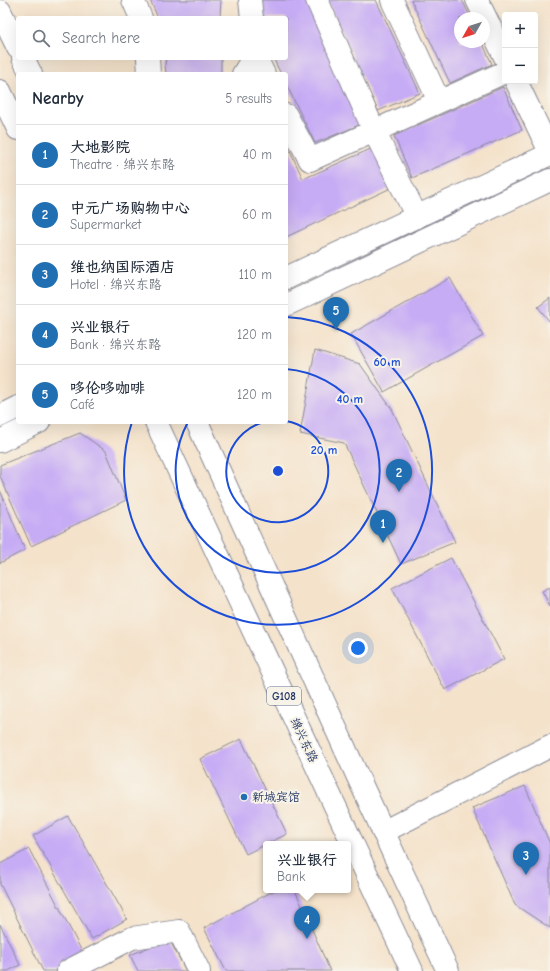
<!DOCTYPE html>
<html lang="en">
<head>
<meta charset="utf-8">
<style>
	body { margin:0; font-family:"Comic Neue","LXGW WenKai TC",sans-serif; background:#f6f6f7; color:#1f2937 }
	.controls { position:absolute; right:12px; top:12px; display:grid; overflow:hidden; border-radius:4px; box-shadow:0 4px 16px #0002 }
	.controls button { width:36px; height:36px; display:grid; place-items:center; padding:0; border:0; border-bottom:1px solid #e0e1e3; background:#fff; color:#1f2937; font:20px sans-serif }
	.compass { position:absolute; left:454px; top:12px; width:36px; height:36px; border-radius:50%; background:#fff; box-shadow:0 4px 16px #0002; rotate:231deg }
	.you { position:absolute; left:358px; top:648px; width:14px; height:14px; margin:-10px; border:3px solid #fff; border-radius:50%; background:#1a73e8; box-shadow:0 0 0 6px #1a73e833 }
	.badge { display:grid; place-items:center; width:26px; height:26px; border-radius:50%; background:#1f6fb2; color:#fff; font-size:13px; font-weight:700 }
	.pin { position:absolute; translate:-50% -33px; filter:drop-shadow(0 1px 2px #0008) }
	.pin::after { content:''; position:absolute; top:21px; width:14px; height:12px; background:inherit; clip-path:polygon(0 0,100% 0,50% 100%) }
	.popup { position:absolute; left:263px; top:841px; width:88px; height:52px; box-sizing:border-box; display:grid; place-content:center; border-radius:4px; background:#fff; filter:drop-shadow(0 1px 3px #0005); font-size:13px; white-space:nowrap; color:#747a83 }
	.popup b { font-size:15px; color:#1f2937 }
	.popup::after { content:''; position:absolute; left:50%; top:100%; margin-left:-8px; border:8px solid transparent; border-top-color:#fff }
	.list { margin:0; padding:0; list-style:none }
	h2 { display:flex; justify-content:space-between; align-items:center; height:52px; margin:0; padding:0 16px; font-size:17px }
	h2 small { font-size:13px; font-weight:400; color:#747a83 }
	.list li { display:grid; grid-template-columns:26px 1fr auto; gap:12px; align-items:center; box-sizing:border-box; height:60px; padding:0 16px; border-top:1px solid #e0e1e3 }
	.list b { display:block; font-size:15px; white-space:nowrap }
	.list p { margin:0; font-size:13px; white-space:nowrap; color:#747a83 }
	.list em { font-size:13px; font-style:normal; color:#747a83 }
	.icon { flex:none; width:22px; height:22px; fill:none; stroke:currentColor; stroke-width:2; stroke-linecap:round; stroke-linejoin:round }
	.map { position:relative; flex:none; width:550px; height:971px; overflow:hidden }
	.search { position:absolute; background:#fff; box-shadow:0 4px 16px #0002; left:16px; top:16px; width:272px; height:44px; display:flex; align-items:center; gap:10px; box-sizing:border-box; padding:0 14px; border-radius:4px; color:#747a83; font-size:15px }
	.panel { position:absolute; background:#fff; box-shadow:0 4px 16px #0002; left:16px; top:72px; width:272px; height:352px; border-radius:4px }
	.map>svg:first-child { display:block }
	.building { fill:#c6abf5 }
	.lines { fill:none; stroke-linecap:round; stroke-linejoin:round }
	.minor-casing { stroke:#888894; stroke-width:24 }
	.major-casing { stroke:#888894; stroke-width:24 }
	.highway-casing { stroke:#888894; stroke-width:24 }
	.minor { stroke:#fff; stroke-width:22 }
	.major { stroke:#fff; stroke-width:22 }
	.highway { stroke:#fff; stroke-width:22 }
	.ring { fill:none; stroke:#1d4ed8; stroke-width:2 }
	.poi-dot { fill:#1f6fb2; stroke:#f7f3e8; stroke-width:1.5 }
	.labels { text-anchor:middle; stroke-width:4; stroke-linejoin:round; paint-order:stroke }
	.shield { fill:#f7f3e8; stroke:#5d6a87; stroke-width:1 }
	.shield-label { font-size:11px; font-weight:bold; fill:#1b2f5e }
	.street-label { font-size:12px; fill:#1b2f5e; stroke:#f7f3e8 }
	.poi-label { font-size:12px; fill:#1b2f5e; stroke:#f7f3e8; text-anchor:start }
	.centre { fill:#1d4ed8; stroke:#f7f3e8; stroke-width:2 }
	.ring-label { font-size:12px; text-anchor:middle; font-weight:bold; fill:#1d4ed8; stroke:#f7f3e8; stroke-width:4; stroke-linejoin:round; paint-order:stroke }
</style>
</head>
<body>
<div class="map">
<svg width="550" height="971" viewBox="0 0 550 971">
	<rect width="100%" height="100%" fill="#f7f3e8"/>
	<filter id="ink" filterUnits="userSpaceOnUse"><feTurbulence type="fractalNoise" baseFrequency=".025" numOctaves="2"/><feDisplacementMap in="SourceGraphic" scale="8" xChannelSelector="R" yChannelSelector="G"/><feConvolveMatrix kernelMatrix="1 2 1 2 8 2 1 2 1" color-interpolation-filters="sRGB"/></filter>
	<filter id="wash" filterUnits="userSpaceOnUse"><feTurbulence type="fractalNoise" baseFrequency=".012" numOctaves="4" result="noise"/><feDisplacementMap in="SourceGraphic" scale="16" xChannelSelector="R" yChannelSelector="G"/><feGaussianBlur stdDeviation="0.9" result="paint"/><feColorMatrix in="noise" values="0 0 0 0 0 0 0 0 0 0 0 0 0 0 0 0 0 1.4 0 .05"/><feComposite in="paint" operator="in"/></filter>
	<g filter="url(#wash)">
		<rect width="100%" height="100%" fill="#f4e2ca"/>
		<g id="blocks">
			<path class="building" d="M150,0h71l-1,18h-62z
				M256,0h53l53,124 -47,19 -29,-59v-10h-5l-8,-16h13v-40h-25z
				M327,0h49l44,93 -42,18z
				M411,0h51l9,18h-11v24h22l10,22 -42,19z
				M166,58h55v13l-1,3h-54l-1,-10z
				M503,87l19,43 -110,48 -18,-42z
				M286,142l17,37 72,-32 18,40 -107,50z
				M450,278l33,58 -99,56 -33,-58z
				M550,298v24l-12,-15z
				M315,350l45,14 32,45 63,133 -54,22 -57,-121 -44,-9z
				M80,433l26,18 20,49 -95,46 -31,-70v-11z
				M0,490l25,60 -25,13z
				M451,558l53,101 -59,31 -53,-102z
				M550,587v19l-8,-15z
				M241,739l46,95 -41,20 -46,-95z
				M525,786l25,58v84l-35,-23 -43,-97z
				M68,816l59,103 -35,20 -59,-103z
				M29,849l63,122h-49l-43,-87v-20z
				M275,890h20l35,81h-104l-22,-43z
				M0,924l20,41 -12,6h-8z
				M169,939l17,32h-48l-8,-16z"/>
		</g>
	</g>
	<g filter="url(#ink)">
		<use href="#blocks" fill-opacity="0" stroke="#888894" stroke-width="1"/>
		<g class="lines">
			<defs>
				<path id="minor" d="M133,0l8,18
					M250,0l2,18
					M317,0l57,131 43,86
					M392,0l47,101
					M477,0l28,57
					M148,58l1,16
					M256,58l8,16
					M243,74l10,-16
					M516,81l34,71
					M286,115l24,45 195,-88
					M383,832l167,-86
					M68,971l64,-33 47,-7 20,40"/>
				<path id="major" d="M286,278l264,-124
					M286,305l264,-125
					M0,416l18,-9
					M0,441l39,-19"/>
				<path id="highway" d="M0,11l18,37
					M23,58l8,16
					M0,91l18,38
					M156,422l256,549
					M197,422l160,353 91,196"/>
			</defs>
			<use href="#minor" class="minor-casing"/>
			<use href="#major" class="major-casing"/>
			<use href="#highway" class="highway-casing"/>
			<use href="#minor" class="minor"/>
			<use href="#major" class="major"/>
			<use href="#highway" class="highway"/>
		</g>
	</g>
	<g class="ring">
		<path d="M286 421A51 51 0 1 1 264 422"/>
		<path d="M286 369A102 102 0 1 1 188 422"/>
		<path d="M286 317A154 154 0 1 1 132 422"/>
	</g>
	<circle class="poi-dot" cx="244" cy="797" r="4"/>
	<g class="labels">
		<rect class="shield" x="267" y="687" width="34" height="18" rx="3"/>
		<g class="shield-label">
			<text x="284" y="700">G108</text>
		</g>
		<g class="street-label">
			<text transform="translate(304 740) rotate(65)" y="4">绵兴东路</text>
		</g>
		<g class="poi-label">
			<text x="252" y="801">新城宾馆</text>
		</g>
	</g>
	<circle cx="278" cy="471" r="6" class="centre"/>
	<g class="ring-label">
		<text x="387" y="366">60 m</text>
		<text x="350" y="403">40 m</text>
		<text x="324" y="454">20 m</text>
	</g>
</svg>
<div class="controls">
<button>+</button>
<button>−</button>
</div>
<svg class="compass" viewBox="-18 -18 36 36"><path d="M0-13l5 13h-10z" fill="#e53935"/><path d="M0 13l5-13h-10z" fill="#747a83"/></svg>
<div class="you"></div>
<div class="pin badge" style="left:383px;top:543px">1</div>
<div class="pin badge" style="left:399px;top:492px">2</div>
<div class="pin badge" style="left:526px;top:875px">3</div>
<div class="pin badge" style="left:307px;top:939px">4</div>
<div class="popup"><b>兴业银行</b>Bank</div>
<div class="pin badge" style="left:336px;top:330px">5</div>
<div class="search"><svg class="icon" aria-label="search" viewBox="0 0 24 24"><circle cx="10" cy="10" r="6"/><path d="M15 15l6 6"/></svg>Search here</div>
<section class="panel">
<h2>Nearby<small>5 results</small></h2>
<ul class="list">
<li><span class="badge">1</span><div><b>大地影院</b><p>Theatre · 绵兴东路</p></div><em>40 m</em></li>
<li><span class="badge">2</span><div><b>中元广场购物中心</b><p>Supermarket</p></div><em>60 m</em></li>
<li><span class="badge">3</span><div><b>维也纳国际酒店</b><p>Hotel · 绵兴东路</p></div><em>110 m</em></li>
<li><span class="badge">4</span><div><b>兴业银行</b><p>Bank · 绵兴东路</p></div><em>120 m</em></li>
<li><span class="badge">5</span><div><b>哆伦哆咖啡</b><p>Café</p></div><em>120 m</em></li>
</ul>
</section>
</div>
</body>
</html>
